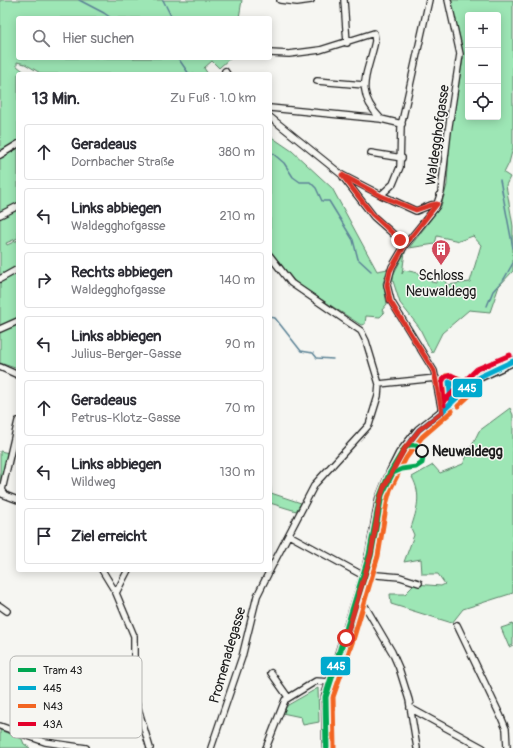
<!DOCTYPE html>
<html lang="de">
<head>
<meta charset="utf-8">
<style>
	body { margin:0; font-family:Pangolin,sans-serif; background:#f2f2f3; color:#2b2b33 }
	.controls { position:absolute; right:12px; top:12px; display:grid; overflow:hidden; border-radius:4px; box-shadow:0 2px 10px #0003 }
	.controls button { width:36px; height:36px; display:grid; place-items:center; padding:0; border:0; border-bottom:1px solid #e1e1e2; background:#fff; color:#2b2b33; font:20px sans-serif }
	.stop { position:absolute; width:12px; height:12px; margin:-9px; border:3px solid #d93025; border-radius:50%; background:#fff }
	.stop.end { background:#d93025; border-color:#fff; box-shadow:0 1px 4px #0008 }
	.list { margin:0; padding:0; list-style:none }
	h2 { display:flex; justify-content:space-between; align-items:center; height:52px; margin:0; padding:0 16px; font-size:17px }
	h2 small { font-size:13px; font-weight:400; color:#7c7c81 }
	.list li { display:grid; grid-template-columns:26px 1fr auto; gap:12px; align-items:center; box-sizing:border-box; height:56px; margin:0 8px 8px; padding:0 8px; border:1px solid #e1e1e2; border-radius:4px }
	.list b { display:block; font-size:15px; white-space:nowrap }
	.list p { margin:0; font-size:13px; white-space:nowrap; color:#7c7c81 }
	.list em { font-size:13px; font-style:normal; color:#7c7c81 }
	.icon { flex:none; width:22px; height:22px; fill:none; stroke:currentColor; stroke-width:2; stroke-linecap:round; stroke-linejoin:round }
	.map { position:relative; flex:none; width:513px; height:748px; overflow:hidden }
	.search { position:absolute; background:#fff; box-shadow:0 2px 10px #0003; left:16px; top:16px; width:256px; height:44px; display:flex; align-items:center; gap:10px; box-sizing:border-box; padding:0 14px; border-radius:4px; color:#7c7c81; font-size:15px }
	.panel { position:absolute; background:#fff; box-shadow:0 2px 10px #0003; left:16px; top:72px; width:256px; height:500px; border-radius:4px }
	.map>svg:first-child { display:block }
	.green { fill:#9de6b5; stroke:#5c8168; fill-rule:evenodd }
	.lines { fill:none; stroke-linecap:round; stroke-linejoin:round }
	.stream { stroke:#5c8396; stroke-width:1.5 }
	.minor-casing { stroke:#1c1c1c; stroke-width:8 }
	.secondary-casing { stroke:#1c1c1c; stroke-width:11 }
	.minor { stroke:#f6f6f2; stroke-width:5.5 }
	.secondary { stroke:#f6f6f2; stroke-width:8 }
	.bus-1-casing { stroke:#f6f6f2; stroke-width:8 }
	.bus-2-casing { stroke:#f6f6f2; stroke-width:8 }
	.bus-3-casing { stroke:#f6f6f2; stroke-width:8 }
	.bus-1 { stroke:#00a9ce; stroke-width:5 }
	.bus-2 { stroke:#f26522; stroke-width:5 }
	.bus-3 { stroke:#e4002b; stroke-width:5 }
	.tram-1-casing { stroke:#f6f6f2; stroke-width:8 }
	.tram-1 { stroke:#00a651; stroke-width:5 }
	.route { stroke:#d93025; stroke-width:5 }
	.stop-dot { fill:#f6f6f2; stroke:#1c1c1c; stroke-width:2 }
	.labels { text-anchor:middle; stroke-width:3; stroke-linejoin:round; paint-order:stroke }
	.street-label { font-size:14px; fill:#1c1c1c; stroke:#f6f6f2 }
	.poi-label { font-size:14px; fill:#1c1c1c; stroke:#f6f6f2 }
	.stop-label { font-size:14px; font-weight:bold; fill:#1c1c1c; stroke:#f6f6f2; text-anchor:start }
	.key { fill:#f6f6f2; stroke:#b5b5b2; stroke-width:1 }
	.key-label { font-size:11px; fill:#1c1c1c }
	.line-badge { stroke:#f6f6f2; stroke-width:1.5 }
	.badge-label { font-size:11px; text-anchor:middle; font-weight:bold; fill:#fff }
</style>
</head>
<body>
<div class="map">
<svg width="513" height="748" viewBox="0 0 513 748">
	<rect width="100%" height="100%" fill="#f6f6f2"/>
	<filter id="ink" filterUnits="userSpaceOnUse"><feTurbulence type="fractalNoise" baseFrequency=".025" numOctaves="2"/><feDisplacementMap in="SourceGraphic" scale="8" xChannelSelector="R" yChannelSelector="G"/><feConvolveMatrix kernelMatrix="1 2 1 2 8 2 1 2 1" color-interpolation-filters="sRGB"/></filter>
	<g filter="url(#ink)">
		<path class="green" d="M0,0h242l-3,18h-221v40h212l-11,10 -7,-7 -8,7 4,6h-166l-17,-10 -8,-2v4l10,8h-9v68l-18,12z
			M451,0h62v148l-4,15 -5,10 6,4 -4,8 7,41v45l-14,15 -9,26 -21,-2 -27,23 -10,20 -13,-26 -19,-24 -7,-22v-6l12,-23 -3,22 2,-4 19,4 1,-4h2v5l5,2v5l5,1 1,-4 6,-1 1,-5h2l-1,8 2,4 23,-3 11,-37 -8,-9 -14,5 -22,-5 -2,8 -26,4 32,-42 6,-21 3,-52 13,-74 -1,-12zM468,15h30v102h-30z
			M270,136l22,15 40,37 45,83 11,-2 -5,14 4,21 -5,6 2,3 -4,4 -14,-1 -1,8 -4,1 -65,-42 -26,-33z
			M18,147v91l-12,5 1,2 11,-5v129l-18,-6v-206z
			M510,408l3,7v178l-50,16 -11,14 -61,-19 -1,-10h15l10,-10 26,2 4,-2 -7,-10h-16l-1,-15 -17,3 10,-27 -3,-7c6,-19 11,-33 1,-51l21,-12 7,8 23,-9 16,-33z
			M0,451l9,2 -9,35z
			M270,476l1,17 30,10 -5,8 -26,-8z
			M513,624v21l-4,2 -8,-19z
			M318,688l1,34 -16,3 -2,-8 -19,-4 6,-8z
			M0,730l22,9 2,5 6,4h-30z"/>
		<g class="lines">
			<path class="stream" d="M79,0l25,13 7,5
				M163,0l9,18
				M178,58l11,16
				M270,151l14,12 9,14 7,5h10l6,6 6,13h7l24,39 5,19 13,12
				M500,180l13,68
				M487,306l6,-15 11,-12 9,-16
				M270,317l5,1 26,33 12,2 4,5 16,1"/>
			<defs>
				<path id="minor" d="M280,0l17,2 14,-2
					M344,0l3,43
					M429,0l-28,126 -1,41 -7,17 -12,11 35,16 15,-6 6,-1
					M270,53l19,1 31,-4 54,-17 1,8c-7,34 -22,49 6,78
					M225,71l2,3
					M317,81l47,4
					M270,108l111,11 21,5
					M270,117l72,58 39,20
					M371,153l31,5
					M0,155l18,-11
					M343,177l31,40 26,23
					M0,215l18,-9
					M270,256l21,27 70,48 5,10 13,43 -1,12 -9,29 -54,59 -45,86
					M0,279l18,-10
					M0,329l18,-8
					M0,367l18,8
					M379,384l57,-6
					M442,412l-8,-41 -43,-70 -4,-16 5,-18 13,-22 31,-38 5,-15 7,-60 12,-78 -12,-54
					M2,494l16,6
					M5,494l-3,-4 16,-69
					M289,535l75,41
					M102,570l14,23
					M128,570l-12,23 18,43v59l16,53
					M365,574l35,3 19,6
					M357,600l8,6 27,46 7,16 10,32 8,48
					M0,606l7,5
					M457,625l44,92 5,12 1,19
					M271,673l17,24
					M410,708l73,40
					M0,726l45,16 41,6
					M211,748l31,-91 15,-61 13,-26
					M266,748l19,-48 31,-19 14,1"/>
				<path id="secondary" d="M327,748l-1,-52 39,-122 6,-24 9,-51 11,-27 9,-18 19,-24 23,-18 37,-35 34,-16"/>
			</defs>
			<use href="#minor" class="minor-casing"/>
			<use href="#secondary" class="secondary-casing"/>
			<use href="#minor" class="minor"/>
			<use href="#secondary" class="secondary"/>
			<defs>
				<path id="bus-1" d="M451,404l-2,-22 16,8
					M327,748l-1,-52 39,-122 15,-75 11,-27 9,-18 19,-24 23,-18 37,-35 34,-16"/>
				<path id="bus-2" d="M444,399l-2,-19 4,-4c7,-2 22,6 26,12l-1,6 -13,12
					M334,748l-1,-51 20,-57 25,-84 9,-55 3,-11 16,-32 16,-21 30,-26"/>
				<path id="bus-3" d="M446,399l31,-30 33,-14
					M444,405l-2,-23 3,-5 6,-2 17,9"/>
			</defs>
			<use href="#bus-1" class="bus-1-casing"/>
			<use href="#bus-2" class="bus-2-casing"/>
			<use href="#bus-3" class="bus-3-casing"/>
			<use href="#bus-1" class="bus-1"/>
			<use href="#bus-2" class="bus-2"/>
			<use href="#bus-3" class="bus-3"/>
			<defs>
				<path id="tram-1" d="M326,748l-1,-51 44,-142 11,-59 9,-22 15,-25 5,-4h7l8,7 -2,11 -6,4 -14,2 -9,4 -11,22 -11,61 -45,141 1,51"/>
			</defs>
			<use href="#tram-1" class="tram-1-casing"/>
			<use href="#tram-1" class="tram-1"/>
		</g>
	</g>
	<g class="lines" filter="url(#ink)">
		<path class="route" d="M346,638l25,-84 9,-55 4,-12 21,-39 14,-18 23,-18 -8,-41 -44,-70 -3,-16 3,-14 15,-26 32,-41 -6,1 -15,5 -35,-14 -39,-21 30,39 28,26"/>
	</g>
	<defs>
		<symbol id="building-pin" viewBox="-11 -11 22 30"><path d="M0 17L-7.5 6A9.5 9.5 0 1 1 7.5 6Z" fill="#d1495b" stroke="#f6f6f2"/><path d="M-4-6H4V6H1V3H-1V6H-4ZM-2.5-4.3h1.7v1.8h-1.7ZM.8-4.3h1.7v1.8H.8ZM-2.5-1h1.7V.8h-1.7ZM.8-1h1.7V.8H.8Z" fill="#fff"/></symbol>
	</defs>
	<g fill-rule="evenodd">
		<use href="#building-pin" x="430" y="238" width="22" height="30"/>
	</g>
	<circle class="stop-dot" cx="422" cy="451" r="6"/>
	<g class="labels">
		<g class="street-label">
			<text transform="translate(437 135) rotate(-82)" y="5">Waldegghofgasse</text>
			<text transform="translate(227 655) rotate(-74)" y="5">Promenadegasse</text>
		</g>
		<g class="poi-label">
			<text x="441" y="280">Schloss<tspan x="441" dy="16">Neuwaldegg</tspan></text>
		</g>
		<g class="stop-label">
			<text x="432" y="456">Neuwaldegg</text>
		</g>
	</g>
	<rect x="10" y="656" width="132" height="82" rx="6" class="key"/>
	<rect x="18" y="668" width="18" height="4" fill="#00a651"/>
	<rect x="18" y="686" width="18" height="4" fill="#00a9ce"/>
	<rect x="18" y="704" width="18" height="4" fill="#f26522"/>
	<rect x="18" y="722" width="18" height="4" fill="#e4002b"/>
	<g class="key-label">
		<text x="43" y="674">Tram 43</text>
		<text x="43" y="692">445</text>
		<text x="43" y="710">N43</text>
		<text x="43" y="728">43A</text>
	</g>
	<g class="line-badge">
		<rect x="452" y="378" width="31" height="20" rx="4" fill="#00a9ce"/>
		<rect x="320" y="656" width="31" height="20" rx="4" fill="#00a9ce"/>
	</g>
	<g class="badge-label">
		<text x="467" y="392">445</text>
		<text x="336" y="670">445</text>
	</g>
</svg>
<div class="controls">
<button>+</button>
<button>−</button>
<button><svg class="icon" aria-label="locate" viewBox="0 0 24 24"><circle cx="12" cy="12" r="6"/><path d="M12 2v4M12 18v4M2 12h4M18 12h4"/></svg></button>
</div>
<div class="stop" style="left:346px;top:638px"></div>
<div class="stop end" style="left:400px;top:240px"></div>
<div class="search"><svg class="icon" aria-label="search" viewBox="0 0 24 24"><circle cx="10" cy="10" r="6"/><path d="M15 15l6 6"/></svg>Hier suchen</div>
<section class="panel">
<h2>13 Min.<small>Zu Fuß · 1.0 km</small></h2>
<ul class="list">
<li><svg class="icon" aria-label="ahead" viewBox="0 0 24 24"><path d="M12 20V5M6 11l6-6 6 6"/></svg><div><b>Geradeaus</b><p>Dornbacher Straße</p></div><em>380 m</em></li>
<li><svg class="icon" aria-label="left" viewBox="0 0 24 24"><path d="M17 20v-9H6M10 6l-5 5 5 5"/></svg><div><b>Links abbiegen</b><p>Waldegghofgasse</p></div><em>210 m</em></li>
<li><svg class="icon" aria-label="right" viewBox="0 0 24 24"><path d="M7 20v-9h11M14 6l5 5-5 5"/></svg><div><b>Rechts abbiegen</b><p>Waldegghofgasse</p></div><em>140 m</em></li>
<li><svg class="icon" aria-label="left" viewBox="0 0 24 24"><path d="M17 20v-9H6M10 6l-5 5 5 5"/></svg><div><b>Links abbiegen</b><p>Julius-Berger-Gasse</p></div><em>90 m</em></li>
<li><svg class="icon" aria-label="ahead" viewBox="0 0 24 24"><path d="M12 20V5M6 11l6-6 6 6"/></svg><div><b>Geradeaus</b><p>Petrus-Klotz-Gasse</p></div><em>70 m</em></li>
<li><svg class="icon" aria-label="left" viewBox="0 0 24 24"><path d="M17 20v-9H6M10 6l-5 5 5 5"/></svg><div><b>Links abbiegen</b><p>Wildweg</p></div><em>130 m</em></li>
<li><svg class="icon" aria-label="arrive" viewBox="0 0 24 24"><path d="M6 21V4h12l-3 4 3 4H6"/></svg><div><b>Ziel erreicht</b></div></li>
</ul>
</section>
</div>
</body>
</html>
